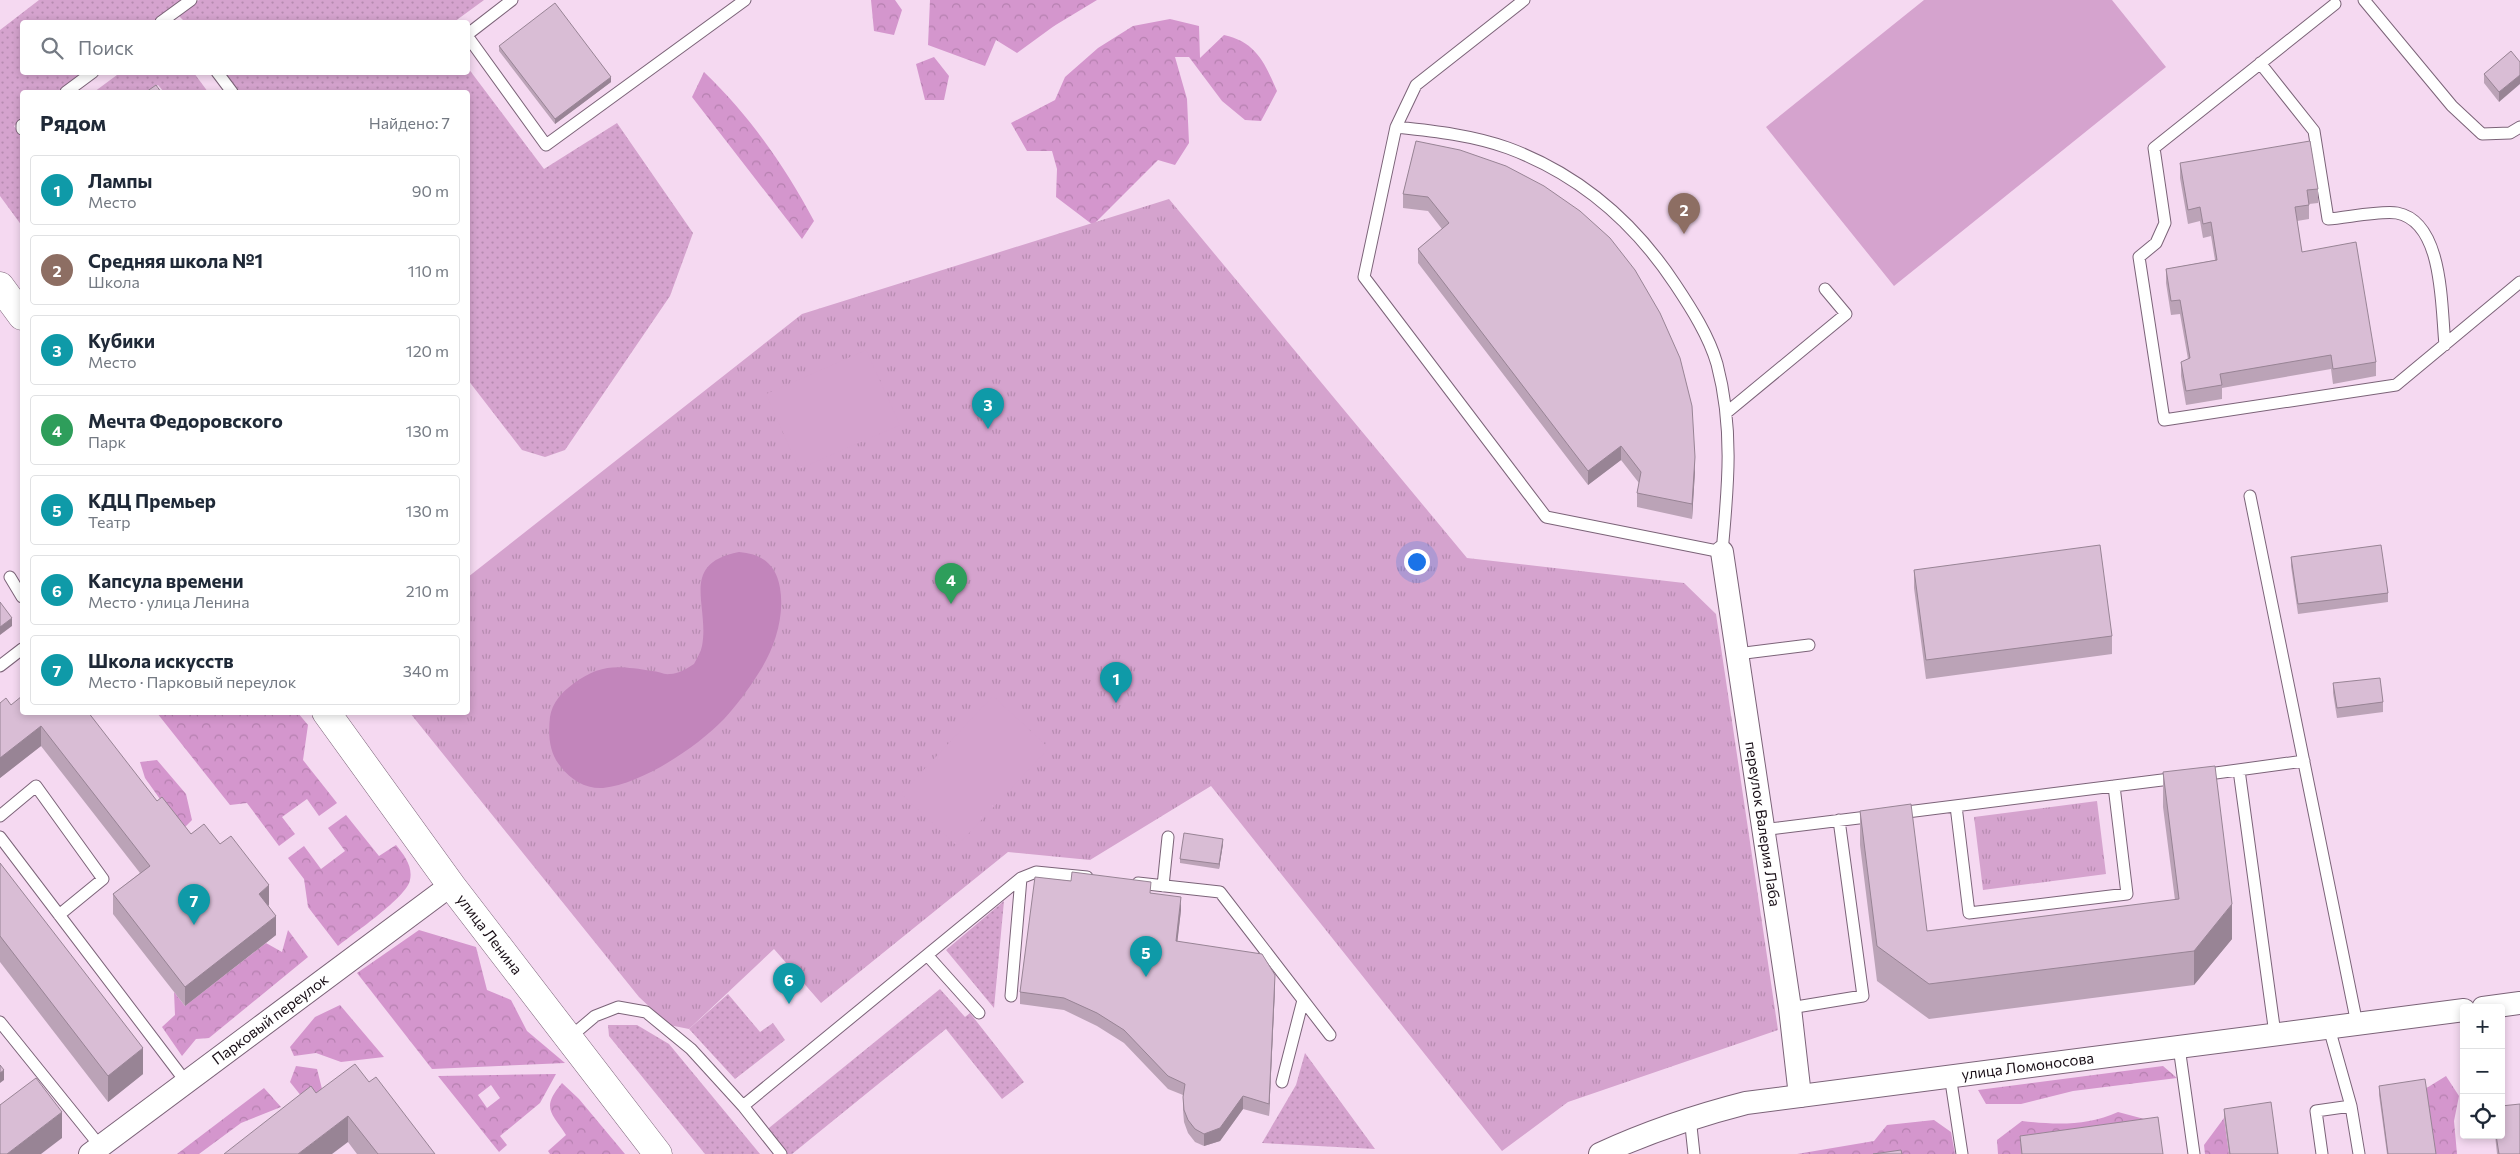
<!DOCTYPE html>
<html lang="ru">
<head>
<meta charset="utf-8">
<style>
	body { margin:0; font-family:Commissioner,sans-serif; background:#f6f6f7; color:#1f2937 }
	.controls { position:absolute; right:15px; bottom:15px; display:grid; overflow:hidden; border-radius:5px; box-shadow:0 2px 8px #0003 }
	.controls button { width:45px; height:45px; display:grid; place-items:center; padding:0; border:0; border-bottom:1px solid #e0e1e3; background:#fff; color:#1f2937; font:25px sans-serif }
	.you { position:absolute; left:1416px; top:561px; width:18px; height:18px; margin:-12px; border:4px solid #fff; border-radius:50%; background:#1a73e8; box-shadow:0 0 0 8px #1a73e833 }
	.badge { display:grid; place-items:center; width:32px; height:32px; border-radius:50%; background:#31766a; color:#fff; font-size:16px; font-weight:700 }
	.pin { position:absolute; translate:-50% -41px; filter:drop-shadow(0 1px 2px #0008) }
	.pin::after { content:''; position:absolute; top:26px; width:18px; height:15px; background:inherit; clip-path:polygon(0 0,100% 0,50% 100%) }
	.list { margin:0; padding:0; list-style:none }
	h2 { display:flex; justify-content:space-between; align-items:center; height:65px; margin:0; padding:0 20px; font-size:21px }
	h2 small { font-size:16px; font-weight:400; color:#747a83 }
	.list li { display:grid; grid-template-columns:32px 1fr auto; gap:15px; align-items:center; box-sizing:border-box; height:70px; margin:0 10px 10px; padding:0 10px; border:1px solid #e0e1e3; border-radius:5px }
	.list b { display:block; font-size:19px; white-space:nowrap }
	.list p { margin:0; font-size:16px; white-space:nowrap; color:#747a83 }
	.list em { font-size:16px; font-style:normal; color:#747a83 }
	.icon { flex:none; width:28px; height:28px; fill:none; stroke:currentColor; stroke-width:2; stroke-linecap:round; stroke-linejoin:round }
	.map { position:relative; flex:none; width:2520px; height:1154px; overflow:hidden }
	.search { position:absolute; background:#fff; box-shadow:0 2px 8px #0003; left:20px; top:20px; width:450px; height:55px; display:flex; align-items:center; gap:12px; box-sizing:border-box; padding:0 18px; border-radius:5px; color:#747a83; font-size:19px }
	.panel { position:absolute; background:#fff; box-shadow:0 2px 8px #0003; left:20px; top:90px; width:450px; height:625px; border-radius:5px }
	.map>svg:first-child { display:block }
	.grass { fill:url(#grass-dots) }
	.forest { fill:url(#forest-crowns); fill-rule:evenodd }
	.park { fill:url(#park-tufts) }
	.pitch { fill:#d5a3ce }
	.water { fill:#c285bb }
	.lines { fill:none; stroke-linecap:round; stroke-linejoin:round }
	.service-casing { stroke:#7b6378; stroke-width:13 }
	.minor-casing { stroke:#7b6378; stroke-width:24 }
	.tertiary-casing { stroke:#7b6378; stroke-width:29 }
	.service { stroke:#fff; stroke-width:11 }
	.minor { stroke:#fff; stroke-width:22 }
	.tertiary { stroke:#fff; stroke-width:28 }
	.wall { fill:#bba3b7 }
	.shaded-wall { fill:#988495 }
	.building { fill:#d9bdd5; stroke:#988495 }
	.labels { text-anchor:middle; stroke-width:5; stroke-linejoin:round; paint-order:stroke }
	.street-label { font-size:15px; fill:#190f17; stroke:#fff }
</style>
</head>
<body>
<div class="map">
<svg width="2520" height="1154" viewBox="0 0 2520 1154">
	<defs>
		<pattern id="grass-dots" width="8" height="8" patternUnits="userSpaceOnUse" patternTransform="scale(1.25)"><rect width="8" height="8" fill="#d5a3ce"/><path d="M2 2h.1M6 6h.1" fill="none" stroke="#b68bb0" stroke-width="1.8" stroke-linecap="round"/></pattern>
		<pattern id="forest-crowns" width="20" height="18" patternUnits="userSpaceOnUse" patternTransform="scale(1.25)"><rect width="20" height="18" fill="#d496cd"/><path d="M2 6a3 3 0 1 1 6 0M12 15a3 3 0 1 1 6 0" fill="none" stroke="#b580af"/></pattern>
		<pattern id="park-tufts" width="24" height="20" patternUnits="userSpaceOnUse" patternTransform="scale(1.25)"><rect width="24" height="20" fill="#d5a3ce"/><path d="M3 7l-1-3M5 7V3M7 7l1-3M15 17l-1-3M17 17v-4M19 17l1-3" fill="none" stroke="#b68bb0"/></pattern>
	</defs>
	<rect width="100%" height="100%" fill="#f5d9f1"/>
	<path class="grass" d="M39,0h145l-31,22h-131v50l64,1 -26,19h-38v28l-8,6 8,12v88l-22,-30v-166z
		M199,0h285l-30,22h-269l-6,-6z
		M468,68l76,101 73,-46 76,110 -23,63 -105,154 -20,7 -23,-7 -54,-70v-288h-228l-16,-19 244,-1z
		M121,72l73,1 14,19h-44l-6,-7 -10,7h-54z
		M1004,901l-10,107 -48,-58z
		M940,989l25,28 5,-4 54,69 -22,17 -56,-70 -154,125h-11l-17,-22z
		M728,994l32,38 13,-9 12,17 -50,39 -46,-50z
		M608,1025h29l32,19 91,110h-55l-96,-118z
		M1305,1053l70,96 -113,-6 34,-58z"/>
	<path class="forest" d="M871,0h24l7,10 -8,25 -20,-4z
		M930,0h167l-43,26 -37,27 -21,-13 -11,26 -57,-21z
		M1170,19l29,7 1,32 24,-23c32,7 41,28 53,56l-16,30 -16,-1 -23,-19 -33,-44h-14l12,42 2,44 -14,22 -17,-5 -65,65 -37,-28 1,-28 -5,-18h-25l-16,-28 44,-23 10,-23 33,-29 35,-22z
		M934,57l15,19 -5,24h-19l-9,-36z
		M704,72c45,43 81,94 110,149l-12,18 -110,-142z
		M157,713h141l10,12 -5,35 34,43 -18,13 -12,-17 -25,18 13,17 -16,12 -32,-43 -17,2z
		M157,760l29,34 6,26 -10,10 -37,-52 -5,-16z
		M346,815l33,41 17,-11c8,10 17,21 14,35 -3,17 -56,53 -72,66l-30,-39 -4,-28 -16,-21 16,-12 17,23 24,-18 -17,-23z
		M288,930l20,27 -99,81 -13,1 -14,17 -20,-29 13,-12 -1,-23 11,14 81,-63 16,9z
		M419,930l57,17 11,43 24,10 16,31 38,32 -133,6 -75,-96z
		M340,1005l44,52 -43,5 -25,-9 -22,3 -4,-9 25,-30z
		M296,1066l21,3 6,24 -17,9 -16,-20z
		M2163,1066l14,12 -104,13 -52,13h-35l-8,-14z
		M556,1074l-16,29 -40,33 7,9 -8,7 -61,-76zM491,1085l9,13 -13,10 -9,-13z
		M2446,1076l13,20 -5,25 3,33h-23l-9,-65z
		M562,1083l17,16 46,55h-75l-2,-3 18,-16c-15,-23 -25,-27 -4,-52z
		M264,1088l17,19 -40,16 -42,31h-22z
		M2118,1112l30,8 -127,34h-23l-1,-14 25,-19c34,4 65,5 96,-9z
		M2224,1118l5,36h-24l-1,-9z
		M1934,1120l17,12 4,22h-158l77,-13 13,-16z"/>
	<path class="park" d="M1169,199l298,359 217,25 32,31 62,416 -210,72 -66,49 -291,-365 -121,74 -82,-8 -187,151 -47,-54 -85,80 -20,-4 -30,-28 -229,-284 58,-1v-135l334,-263z
		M2097,801l9,73 -123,16 -9,-73z"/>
	<path class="pitch" d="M1924,0h188l54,67 -272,219 -128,-159z
		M866,350l34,75 -101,44 -33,-75z
		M993,696l56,52 -92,98 -56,-52z"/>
	<path class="water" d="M739,552c23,2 37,12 41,36 5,29 -6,62 -22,86 -10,16 -22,32 -34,45 -27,28 -82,65 -121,69 -17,1 -32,-8 -42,-21 -12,-14 -13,-32 -11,-50 2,-14 12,-25 23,-33 29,-21 45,-18 79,-13 6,0 12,4 18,3 8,0 18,-6 24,-10 3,-6 7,-12 8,-18 8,-41 -24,-82 37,-94z"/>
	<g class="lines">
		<defs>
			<path id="service" d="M2364,0l88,106 30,28 28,-1 10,-6
				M2335,4l-181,144 11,75 -9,20 -17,14 25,163 232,-35 124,-103
				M161,22l30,-22
				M468,34l44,-34
				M468,37l78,108 199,-145
				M2260,63l54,68 14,88c17,-1 54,-9 69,-6 47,9 44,94 48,132
				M217,72l15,20
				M66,92l27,-20
				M22,125v4
				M1396,127c37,4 76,8 112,21 70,26 126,74 167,136 16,24 34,52 42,80 17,64 11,124 5,188l-176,-35 -182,-240 32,-150 20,-42 108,-85
				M1726,413l120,-99 -21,-25
				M2250,496l107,528
				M10,577l12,20
				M1737,654l72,-9
				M0,666l22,-17
				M2239,770l36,264
				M2201,775l103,-14
				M1956,806l13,107 158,-19 -13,-108
				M1899,813l279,-35
				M0,816l36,-30 67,93 -44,36
				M1762,830l113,-14
				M0,837l186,245
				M1138,883l82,9 110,143
				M1163,886l5,-49
				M927,955l52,58
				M1011,996l10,-118
				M1790,1008l73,-12 -24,-176
				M0,1022l100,124
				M2329,1028l22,78 8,48
				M569,1038l26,-22 23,-9 28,5 45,37 52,57 38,48
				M2179,1047l15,107
				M1950,1075l12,79
				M1282,1082l21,-82
				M743,1106l278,-228 15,-6 51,5
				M1690,1117l4,37
				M2322,1154l-6,-43 35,-5"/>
			<g id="minor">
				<path id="s1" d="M1722,552l68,456 10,88"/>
				<path d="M2483,1008l37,-5"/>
				<path id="s2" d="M90,1154l361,-269"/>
				<path id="s3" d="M1600,1154c48,-22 95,-38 146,-51l718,-93"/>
			</g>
			<g id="tertiary">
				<path d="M0,286l22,30"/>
				<path id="s4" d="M326,712l125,173 207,269"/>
			</g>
		</defs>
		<use href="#service" class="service-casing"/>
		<use href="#minor" class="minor-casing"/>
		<use href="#tertiary" class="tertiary-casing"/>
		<use href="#service" class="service"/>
		<use href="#minor" class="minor"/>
		<use href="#tertiary" class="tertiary"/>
	</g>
	<path class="wall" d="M499,46l112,36 -56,42 -56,-73z
		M2511,51l-12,51 -15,-19v-9z
		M1416,141l279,330 -3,48 -55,-12v-14l2,-10 -18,-23 -33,25 -170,-222v-14l24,-20 -14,-18 -25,-3v-14z
		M2180,163l138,26v14l-9,1v15l-12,2 5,31 74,110v14l-43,8 -2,-15 -109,19v11l-36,6 -5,-29v-14l7,-3 -8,-45 -9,1 -5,-32v-14l49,-9 -4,-24 -8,2 -3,-17 -12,3 -8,-46z
		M2291,557l97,36v9l-90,12 -7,-48z
		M1914,570l198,66v18l-186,25 -12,-91z
		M2333,683l50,19v10l-46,6 -4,-25z
		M0,703l11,2 146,96 34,33 29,10 49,61 -1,1 8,29 -91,71 -72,-92v-20l27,-21 -99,-127 -41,32z
		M2163,772l69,167 -38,46 -265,34 -52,-38 -17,-136v-34l67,120 248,-31 -12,-93z
		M1223,844l-4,25 -39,-6v-4z
		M0,863l143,211 -35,28 -108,-140z
		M1151,893l30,17 -4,32 98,46 -6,128 -26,-7 -23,32 -16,5 -9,-4 -7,-9 -4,-11 -1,-12v-15l-15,-6 -44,-46 -27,-17 -33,-16 -44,-6v-12z
		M369,1082l66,72h-78l-9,-12 -32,-49z
		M2379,1086l57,68h-49l-8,-59z
		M2224,1109l54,45h-49l-5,-36z
		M2495,1135h6l19,19h-23z
		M2020,1136l143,18h-142z"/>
	<path class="shaded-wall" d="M2520,75v9l-21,18v-10z
		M611,77v5l-56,42v-5z
		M1621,446v14l-33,25v-14z
		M1695,457v14l-3,48v-15z
		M12,618v8l-12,9v-8z
		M41,726v20l-41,32v-20z
		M1223,839v5l-4,25v-5z
		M269,885v20l-10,8v-19z
		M1181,897v13l-5,44v-13z
		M2232,904v35l-38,46v-34z
		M276,916v19l-91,71v-19z
		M1275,975v13l-6,128v-12z
		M143,1048v26l-35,28v-26z
		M4,1070v10l-4,3v-10z
		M1243,1096v13l-23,32 -16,5v-12z
		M62,1112v26l-21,16h-34z
		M348,1116v26l-16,12h-34z"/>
	<path class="building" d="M555,3l56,74 -56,42 -56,-73z
		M2511,51l9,11v13l-21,17 -15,-18z
		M156,85l5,7h-15z
		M1416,141l44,9 46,16 38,20 36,25 30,27 25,32 25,43 20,45 12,48 3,51 -3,47 -55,-11 4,-21 -20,-26 -33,25 -170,-222 31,-26 -21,-26 -25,-3z
		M2310,141l8,48 -11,1 2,15 -14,2 7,45 54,-10 20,120 -43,7 -2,-14 -111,19 2,11 -36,6 -5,-29 9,-4 -10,-58 -9,1 -5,-32 51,-9 -6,-38 -8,2 -3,-17 -12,3 -8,-47z
		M2100,545l12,91 -186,24 -12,-90z
		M2381,545l7,48 -90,11 -7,-47z
		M0,602l12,16 -12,9z
		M2380,678l3,24 -46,6 -4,-25z
		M22,696v16h66l69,89 5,-4 29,37 13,-10 16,20 11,-8 38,49 -10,9 17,22 -91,71 -72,-93 37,-28 -109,-140 -41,32v-55l6,-5 5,7z
		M2215,766l17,138 -38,47 -265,33 -52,-38 -17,-135 51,-7 16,127 252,-32 -16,-127z
		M1184,833l39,6 -4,25 -39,-5z
		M0,863l143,185 -35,28 -108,-140z
		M1072,872l79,10 -1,11 31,4 -5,44 86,13 13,21 -6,129 -26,-8 -23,32 -16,6 -9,-5 -7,-9 -4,-10 -1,-13 2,-13 -17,-8 -44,-46 -27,-17 -33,-15 -44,-6 15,-115 36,4z
		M355,1064l14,18 7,-5 59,77h-57l-30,-38 -50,38h-74l87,-68 5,7z
		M0,1065l4,5 -4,3z
		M36,1078l26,34 -55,42h-7v-49z
		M2425,1079l11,75h-48l-9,-68z
		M2271,1102l7,52h-48l-6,-45z
		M2520,1104v50h-21l-3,-19h5v-29z
		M2158,1117l5,37h-141l-2,-18z
		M1901,1150l1,4h-29z"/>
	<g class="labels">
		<g class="street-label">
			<text dy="5" stroke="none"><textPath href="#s1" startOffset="275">переулок Валерия Лаба</textPath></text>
			<text dy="5" stroke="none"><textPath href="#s4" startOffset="276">улица Ленина</textPath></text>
			<text dy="5" stroke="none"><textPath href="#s2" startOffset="225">Парковый переулок</textPath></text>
			<text dy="5" stroke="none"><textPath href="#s3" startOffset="439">улица Ломоносова</textPath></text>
		</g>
	</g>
</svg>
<div class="controls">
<button>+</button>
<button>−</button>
<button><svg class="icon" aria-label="locate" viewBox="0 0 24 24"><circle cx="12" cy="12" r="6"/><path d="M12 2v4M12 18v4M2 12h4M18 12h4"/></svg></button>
</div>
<div class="you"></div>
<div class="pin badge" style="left:1116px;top:703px;background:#0f9aa8">1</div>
<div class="pin badge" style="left:1684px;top:234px;background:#8d6e63">2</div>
<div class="pin badge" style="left:988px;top:429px;background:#0f9aa8">3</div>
<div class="pin badge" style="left:951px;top:604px;background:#2e9e5b">4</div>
<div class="pin badge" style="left:1146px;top:977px;background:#0f9aa8">5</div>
<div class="pin badge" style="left:789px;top:1004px;background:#0f9aa8">6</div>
<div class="pin badge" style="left:194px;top:925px;background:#0f9aa8">7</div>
<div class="search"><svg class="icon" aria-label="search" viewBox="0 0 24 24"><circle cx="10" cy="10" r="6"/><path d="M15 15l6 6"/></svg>Поиск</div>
<section class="panel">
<h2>Рядом<small>Найдено: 7</small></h2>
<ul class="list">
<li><span class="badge" style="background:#0f9aa8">1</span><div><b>Лампы</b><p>Место</p></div><em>90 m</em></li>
<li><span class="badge" style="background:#8d6e63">2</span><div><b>Средняя школа №1</b><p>Школа</p></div><em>110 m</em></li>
<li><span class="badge" style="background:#0f9aa8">3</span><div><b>Кубики</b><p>Место</p></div><em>120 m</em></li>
<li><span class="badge" style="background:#2e9e5b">4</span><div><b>Мечта Федоровского</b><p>Парк</p></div><em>130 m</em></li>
<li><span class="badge" style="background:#0f9aa8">5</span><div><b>КДЦ Премьер</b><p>Театр</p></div><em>130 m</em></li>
<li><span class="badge" style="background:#0f9aa8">6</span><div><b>Капсула времени</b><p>Место · улица Ленина</p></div><em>210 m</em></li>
<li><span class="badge" style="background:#0f9aa8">7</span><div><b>Школа искусств</b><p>Место · Парковый переулок</p></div><em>340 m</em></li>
</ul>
</section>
</div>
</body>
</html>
